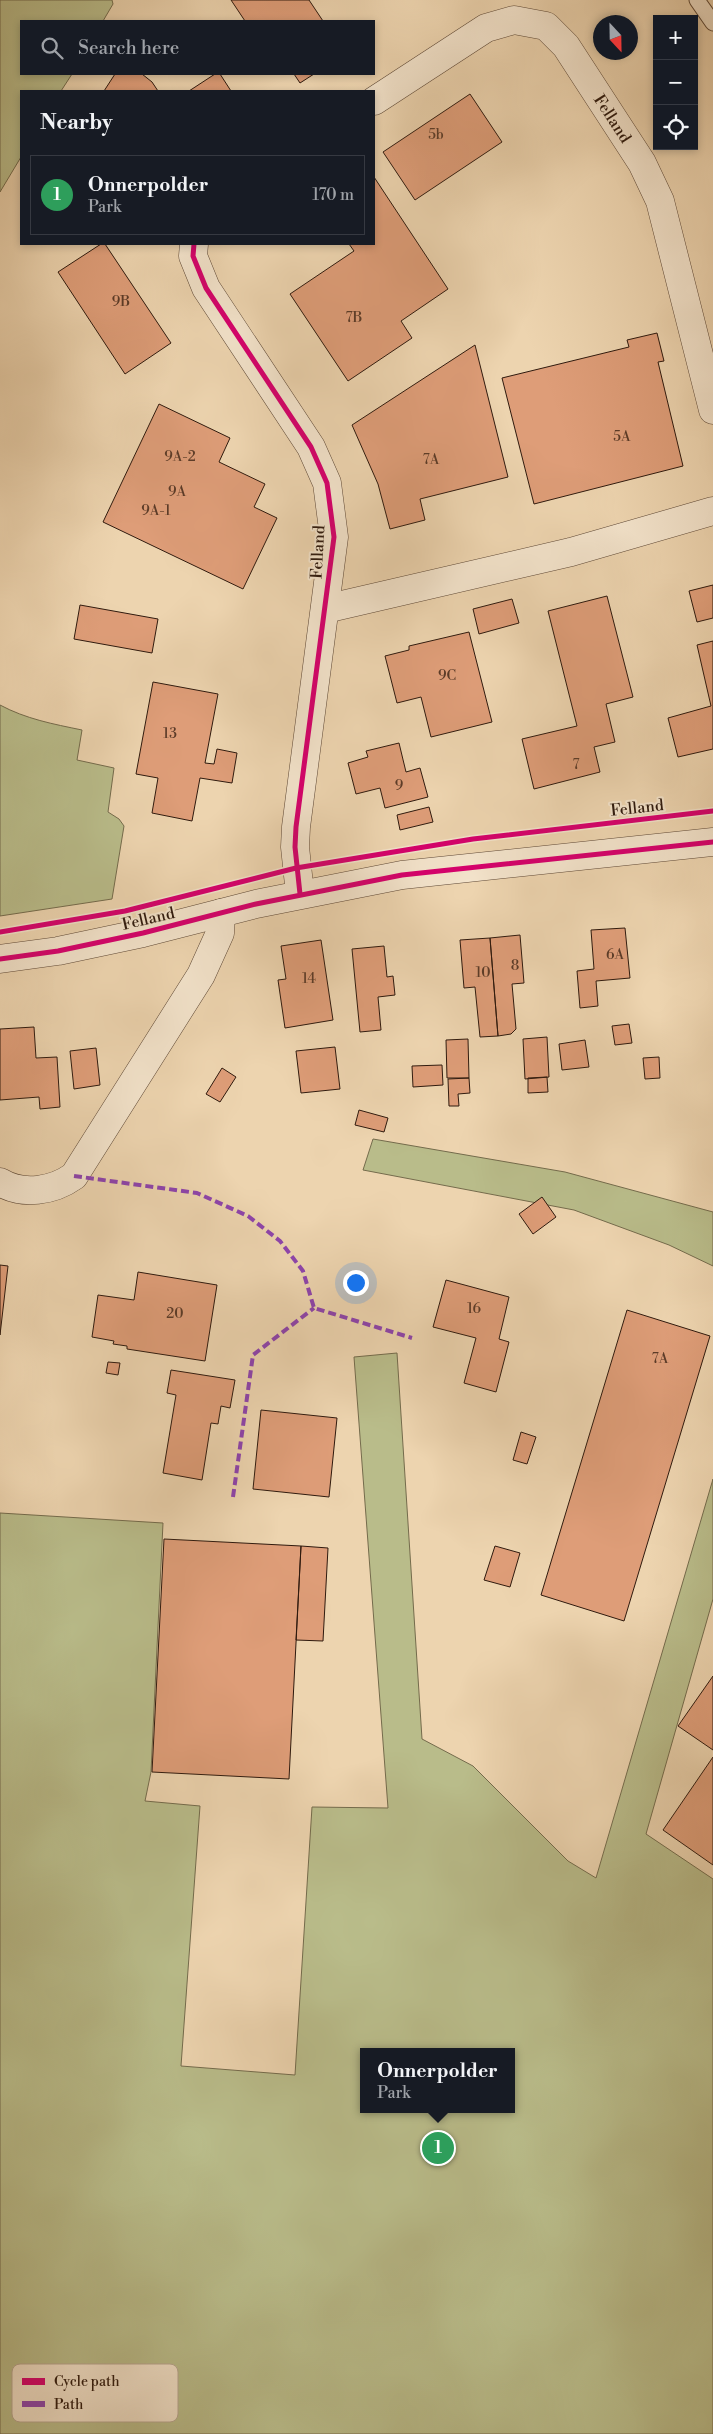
<!DOCTYPE html>
<html lang="en">
<head>
<meta charset="utf-8">
<style>
	body { margin:0; font-family:"Libre Bodoni",serif; background:#20242c; color:#f1f3f6 }
	.controls { position:absolute; right:15px; top:15px; display:grid; overflow:hidden; border-radius:0px; box-shadow:0 2px 8px #0003 }
	.controls button { width:45px; height:45px; display:grid; place-items:center; padding:0; border:0; border-bottom:1px solid #363941; background:#171b24; color:#f1f3f6; font:25px sans-serif }
	.compass { position:absolute; left:593px; top:15px; width:45px; height:45px; border-radius:50%; background:#171b24; box-shadow:0 2px 8px #0003; rotate:158deg }
	.you { position:absolute; left:355px; top:1282px; width:18px; height:18px; margin:-12px; border:4px solid #fff; border-radius:50%; background:#1a73e8; box-shadow:0 0 0 8px #1a73e833 }
	.badge { display:grid; place-items:center; width:32px; height:32px; border-radius:50%; background:#7c3aed; color:#fff; font-size:16px; font-weight:700 }
	.pin { position:absolute; translate:-50% -50%; border:2px solid #fff; box-shadow:0 1px 5px #0006 }
	.popup { position:absolute; left:360px; top:2048px; width:155px; height:65px; box-sizing:border-box; display:grid; place-content:center; border-radius:0px; background:#171b24; filter:drop-shadow(0 1px 4px #0005); font-size:16px; white-space:nowrap; color:#9ea1a6 }
	.popup b { font-size:19px; color:#f1f3f6 }
	.popup::after { content:''; position:absolute; left:50%; top:100%; margin-left:-10px; border:10px solid transparent; border-top-color:#171b24 }
	.list { margin:0; padding:0; list-style:none }
	h2 { display:flex; justify-content:space-between; align-items:center; height:65px; margin:0; padding:0 20px; font-size:21px }
	h2 small { font-size:16px; font-weight:400; color:#9ea1a6 }
	.list li { display:grid; grid-template-columns:32px 1fr auto; gap:15px; align-items:center; box-sizing:border-box; height:80px; margin:0 10px 10px; padding:0 10px; border:1px solid #363941; border-radius:0px }
	.list b { display:block; font-size:19px; white-space:nowrap }
	.list p { margin:0; font-size:16px; white-space:nowrap; color:#9ea1a6 }
	.list em { font-size:16px; font-style:normal; color:#9ea1a6 }
	.icon { flex:none; width:28px; height:28px; fill:none; stroke:currentColor; stroke-width:2; stroke-linecap:round; stroke-linejoin:round }
	.map { position:relative; flex:none; width:713px; height:2434px; overflow:hidden }
	.search { position:absolute; background:#171b24; box-shadow:0 2px 8px #0003; left:20px; top:20px; width:355px; height:55px; display:flex; align-items:center; gap:12px; box-sizing:border-box; padding:0 18px; border-radius:0px; color:#9ea1a6; font-size:19px }
	.panel { position:absolute; background:#171b24; box-shadow:0 2px 8px #0003; left:20px; top:90px; width:355px; height:155px; border-radius:0px }
	.map>svg:first-child { display:block }
	.green { fill:#b9bc8a; stroke:#746b4c; fill-rule:evenodd }
	.building { fill:#de9d78; stroke:#2f1a0e }
	.lines { fill:none; stroke-linecap:round; stroke-linejoin:round }
	.service-casing { stroke:#5e4836; stroke-width:17 }
	.minor-casing { stroke:#5e4836; stroke-width:29 }
	.tertiary-casing { stroke:#5e4836; stroke-width:29 }
	.service { stroke:#f3e3cb; stroke-width:15 }
	.minor { stroke:#f3e3cb; stroke-width:28 }
	.tertiary { stroke:#f3e3cb; stroke-width:28 }
	.quiet { stroke:#8e44ad; stroke-width:4; stroke-dasharray:8 4; stroke-linecap:butt }
	.cycleway-casing { stroke:#f3e3cb; stroke-width:8 }
	.cycleway { stroke:#d6006c; stroke-width:5 }
	.labels { text-anchor:middle; stroke-width:4; stroke-linejoin:round; paint-order:stroke }
	.number-label { font-size:14px; fill:#5b3b28 }
	.street-label { font-size:16px; fill:#2f1a0e; stroke:#f3e3cb }
	.key { fill:#f3e3cb; stroke:#b8a792; stroke-width:1 }
	.key-label { font-size:14px; fill:#2f1a0e }
</style>
</head>
<body>
<div class="map">
<svg width="713" height="2434" viewBox="0 0 713 2434">
	<rect width="100%" height="100%" fill="#edd4af"/>
	<filter id="stains"><feTurbulence type="fractalNoise" baseFrequency=".004" numOctaves="4"/><feColorMatrix values="0 0 0 0 .2 0 0 0 0 .09 0 0 0 0 .02 0 0 0 .5 -.17"/></filter>
	<radialGradient id="worn" r=".72"><stop offset=".6" stop-color="#630" stop-opacity="0"/><stop offset="1" stop-color="#630" stop-opacity=".3"/></radialGradient>
	<path class="green" d="M0,0h112l1,4 -10,17h-82v53h51l-11,17h-40v66l-21,35z
		M0,705c26,14 53,19 82,25l-5,30 37,8 -6,44 11,7 5,7 -12,73 -112,17z
		M373,1139l192,33 148,40v54l-44,-21 -95,-35 -211,-40z
		M397,1353l25,386 51,27 95,95 28,17 117,-399v120l-67,235 67,45v555h-713v-921l163,10 -12,249 -6,29 55,5 -19,260 114,9 17,-268 76,1 -34,-451zM364,2052h148v57h-148z"/>
	<path class="building" d="M231,0h78l14,21h-78z
		M115,74h27l10,8 6,9h-54z
		M215,74h5l11,17h-42z
		M294,74h20l-14,9z
		M470,94l32,48 -87,58 -32,-48z
		M374,177l74,112 -47,32 11,17 -64,43 -58,-87 64,-43 -5,-7h25z
		M101,244h4l66,99 -46,31 -67,-102z
		M657,333l7,28 -6,1 25,104 -149,38 -32,-126 127,-31 -2,-7z
		M475,345l33,132 -88,22 5,21 -35,9 -12,-45 -26,-59z
		M159,404l71,34 -11,24 46,22 -11,23 23,11 -34,71 -140,-67z
		M713,585v33l-16,4 -8,-31z
		M607,596l26,101 -27,7 9,38 -21,5 6,25 -66,17 -12,-50 55,-13 -29,-115z
		M512,599l7,24 -40,11 -6,-25z
		M80,605l78,14 -6,34 -78,-14z
		M469,632l23,90 -61,15 -10,-40 -24,6 -12,-47 24,-6v-4z
		M713,641v108l-35,8 -10,-39 43,-12 -14,-61z
		M153,682l65,12 -13,69 9,1 3,-15 20,4 -5,30 -32,-5 -8,43 -40,-8 6,-35 -22,-4z
		M399,743l7,29 14,-4 8,29 -43,11 -5,-20 -24,6 -8,-31 20,-6 -2,-6z
		M429,807l4,15 -33,8 -3,-15z
		M625,928l5,50 -34,3 2,25 -18,2 -3,-37 17,-2 -3,-39z
		M520,935l4,48 -12,1 4,45 -5,5 -13,2 -8,-98z
		M490,938l8,98 -18,1 -5,-50 -11,1 -4,-48z
		M321,940l12,80 -48,8 -7,-48 8,-1 -5,-33z
		M384,946l3,31 6,-1 2,19 -17,2 3,33 -21,2 -8,-83z
		M629,1024l3,19 -17,2 -3,-19z
		M34,1027l2,31 21,-1 3,50 -20,2 -1,-12 -39,3v-71z
		M547,1037l2,40 -24,2 -2,-40z
		M468,1039l1,39h-22l-1,-38z
		M585,1040l4,27 -27,3 -3,-26z
		M335,1047l5,42 -39,4 -5,-42z
		M96,1048l4,37 -26,4 -4,-38z
		M659,1057l1,21 -15,1 -2,-21z
		M442,1065l1,20 -30,2 -1,-21z
		M222,1068l14,9 -16,25 -14,-8z
		M547,1077l1,15 -20,1v-15z
		M469,1078l1,15 -12,1 1,12h-10l-1,-27z
		M359,1110l29,8 -4,14 -29,-7z
		M542,1197l14,20 -23,17 -14,-20z
		M0,1265l8,1 -8,69z
		M138,1272l79,13 -12,76 -78,-12v-3l-14,-2 1,-3 -22,-4 6,-42 36,5z
		M446,1280l63,17 -10,42 10,3 -13,50 -32,-9 12,-45 -43,-11z
		M627,1310l83,26 -86,285 -83,-26z
		M108,1362l12,1 -2,12 -12,-2z
		M171,1370l64,10 -5,28 -9,-2 -3,18 -7,-1 -9,57 -39,-7 13,-78 -9,-2z
		M261,1410l76,8 -8,79 -76,-8z
		M521,1432l15,5 -9,27 -14,-4z
		M164,1539l137,7 -12,233 -137,-7z
		M301,1546l27,2 -5,93 -27,-1z
		M495,1546l25,7 -10,34 -26,-7z
		M713,1676v74l-35,-24z
		M713,1757v108l-50,-35z"/>
	<g class="lines">
		<defs>
			<path id="service" d="M697,0l16,23"/>
			<g id="minor">
				<path id="s1" d="M374,101l112,-73 28,-8 32,6 20,20 76,117 18,38 53,209"/>
				<path d="M194,244l-1,12 13,32 105,159 16,36 7,54 -38,290 -1,20 5,47"/>
				<path d="M325,609l246,-57 142,-41"/>
				<path d="M0,1182c23,14 53,9 74,-6l127,-201 19,-42 1,-20"/>
			</g>
			<path id="tertiary" d="M0,959l58,-8 85,-18 113,-29 146,-29 311,-33"/>
		</defs>
		<use href="#service" class="service-casing"/>
		<use href="#minor" class="minor-casing"/>
		<use href="#tertiary" class="tertiary-casing"/>
		<use href="#service" class="service"/>
		<use href="#minor" class="minor"/>
		<use href="#tertiary" class="tertiary"/>
		<path class="quiet" d="M74,1176l123,17 51,23 32,25 23,30 11,37 98,30
			M233,1497l20,-142 61,-47"/>
		<defs>
			<path id="cycleway" d="M194,244l-1,12 13,32 105,159 16,36 7,54 -38,290 -1,20 5,47
				M0,932l125,-21 171,-43 177,-29 240,-28
				M0,959l58,-8 85,-18 113,-29 146,-29 311,-33"/>
		</defs>
		<use href="#cycleway" class="cycleway-casing"/>
		<use href="#cycleway" class="cycleway"/>
	</g>
	<g class="labels">
		<g class="number-label">
			<text x="436" y="139">5b</text>
			<text x="121" y="306">9B</text>
			<text x="354" y="322">7B</text>
			<text x="622" y="441">5A</text>
			<text x="180" y="461">9A-2</text>
			<text x="431" y="464">7A</text>
			<text x="177" y="496">9A</text>
			<text x="156" y="515">9A-1</text>
			<text x="447" y="680">9C</text>
			<text x="170" y="738">13</text>
			<text x="576" y="769">7</text>
			<text x="399" y="790">9</text>
			<text x="615" y="959">6A</text>
			<text x="515" y="970">8</text>
			<text x="483" y="977">10</text>
			<text x="309" y="983">14</text>
			<text x="474" y="1313">16</text>
			<text x="175" y="1318">20</text>
			<text x="660" y="1363">7A</text>
		</g>
		<g class="street-label">
			<text dy="6" stroke="none"><textPath href="#s1" startOffset="310">Felland</textPath></text>
			<text transform="translate(317 552) rotate(-87)" y="6">Felland</text>
			<text transform="translate(637 807) rotate(-6)" y="6">Felland</text>
			<text transform="translate(148 918) rotate(-13)" y="6">Felland</text>
		</g>
	</g>
	<rect x="12" y="2364" width="166" height="58" rx="8" class="key"/>
	<rect x="22" y="2378" width="23" height="7" fill="#d6006c"/>
	<rect x="22" y="2401" width="23" height="6" fill="#8e44ad"/>
	<g class="key-label">
		<text x="54" y="2386">Cycle path</text>
		<text x="54" y="2409">Path</text>
	</g>
	<rect width="100%" height="100%" filter="url(#stains)"/>
	<rect width="100%" height="100%" fill="url(#worn)"/>
</svg>
<div class="controls">
<button>+</button>
<button>−</button>
<button><svg class="icon" aria-label="locate" viewBox="0 0 24 24"><circle cx="12" cy="12" r="6"/><path d="M12 2v4M12 18v4M2 12h4M18 12h4"/></svg></button>
</div>
<svg class="compass" viewBox="-18 -18 36 36"><path d="M0-13l5 13h-10z" fill="#e53935"/><path d="M0 13l5-13h-10z" fill="#9ea1a6"/></svg>
<div class="you"></div>
<div class="pin badge" style="left:438px;top:2148px;background:#2e9e5b">1</div>
<div class="popup"><b>Onnerpolder</b>Park</div>
<div class="search"><svg class="icon" aria-label="search" viewBox="0 0 24 24"><circle cx="10" cy="10" r="6"/><path d="M15 15l6 6"/></svg>Search here</div>
<section class="panel">
<h2>Nearby<small></small></h2>
<ul class="list">
<li><span class="badge" style="background:#2e9e5b">1</span><div><b>Onnerpolder</b><p>Park</p></div><em>170 m</em></li>
</ul>
</section>
</div>
</body>
</html>
